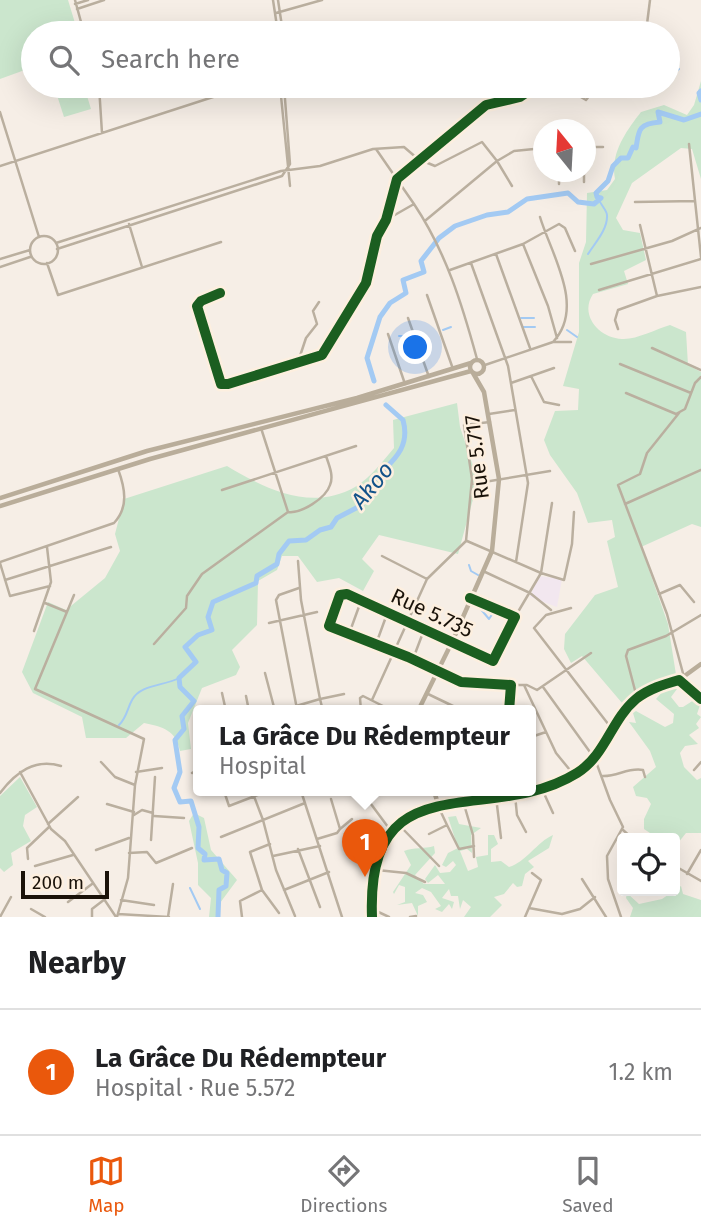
<!DOCTYPE html>
<html lang="en">
<head>
<meta charset="utf-8">
<style>
	body { margin:0; font-family:"Fira Sans",sans-serif; background:#f2f2f2; color:#202124 }
	.controls { position:absolute; right:21px; bottom:21px; display:grid; overflow:hidden; border-radius:7px; box-shadow:0 7px 28px #0002 }
	.controls button { width:63px; height:63px; display:grid; place-items:center; padding:0; border:0; border-bottom:2px solid #e0e0e0; background:#fff; color:#202124; font:35px sans-serif }
	.compass { position:absolute; left:533px; top:119px; width:63px; height:63px; border-radius:50%; background:#fff; box-shadow:0 7px 28px #0002; rotate:342deg }
	.scale { position:absolute; left:21px; bottom:18px; width:88px; box-sizing:border-box; padding-left:7px; border:4px solid #1a1209; border-top:0; font-size:19px; line-height:24px; white-space:nowrap; color:#1a1209; -webkit-text-stroke:5px #fdefdf; paint-order:stroke }
	.you { position:absolute; left:416px; top:348px; width:24px; height:24px; margin:-18px; border:5px solid #fff; border-radius:50%; background:#1a73e8; box-shadow:0 0 0 10px #1a73e833 }
	.badge { display:grid; place-items:center; width:46px; height:46px; border-radius:50%; background:#ea580c; color:#fff; font-size:23px; font-weight:700 }
	.pin { position:absolute; translate:-50% -58px; filter:drop-shadow(0 2px 4px #0008) }
	.pin::after { content:''; position:absolute; top:37px; width:24px; height:21px; background:inherit; clip-path:polygon(0 0,100% 0,50% 100%) }
	.popup { position:absolute; left:193px; top:705px; width:343px; height:91px; box-sizing:border-box; display:grid; place-content:center; border-radius:7px; background:#fff; filter:drop-shadow(0 2px 5px #0005); font-size:23px; white-space:nowrap; color:#757577 }
	.popup b { font-size:26px; color:#202124 }
	.popup::after { content:''; position:absolute; left:50%; top:100%; margin-left:-14px; border:14px solid transparent; border-top-color:#fff }
	.list { margin:0; padding:0; list-style:none }
	h2 { display:flex; justify-content:space-between; align-items:center; height:91px; margin:0; padding:0 28px; font-size:30px }
	h2 small { font-size:23px; font-weight:400; color:#757577 }
	.list li { display:grid; grid-template-columns:46px 1fr auto; gap:21px; align-items:center; box-sizing:border-box; height:126px; padding:0 28px; border-top:2px solid #e0e0e0 }
	.list b { display:block; font-size:26px; white-space:nowrap }
	.list p { margin:0; font-size:23px; white-space:nowrap; color:#757577 }
	.list em { font-size:23px; font-style:normal; color:#757577 }
	.icon { flex:none; width:38px; height:38px; fill:none; stroke:currentColor; stroke-width:2; stroke-linecap:round; stroke-linejoin:round }
	.map { position:relative; flex:none; width:701px; height:917px; overflow:hidden }
	.search { position:absolute; background:#fff; box-shadow:0 7px 28px #0002; left:21px; right:21px; top:21px; height:77px; display:flex; align-items:center; gap:18px; box-sizing:border-box; padding:0 24px; border-radius:38px; color:#757577; font-size:26px }
	.sheet { height:217px; background:#fff }
	nav { display:flex; justify-content:space-around; align-items:center; box-sizing:border-box; height:98px; border-top:2px solid #e0e0e0; background:#fff; font-size:19px; color:#757577 }
	nav a { display:grid; justify-items:center; gap:4px }
	nav .on { color:#ea580c }
	.map>svg:first-child { display:block }
	.education { fill:#f2e7ef }
	.green { fill:#cbe6cd }
	.lines { fill:none; stroke-linecap:round; stroke-linejoin:round }
	.stream { stroke:#a3caf3; stroke-width:2 }
	.river { stroke:#a3caf3; stroke-width:5 }
	.street { stroke:#baaf9f; stroke-width:2.5 }
	.secondary { stroke:#b9ad9a; stroke-width:4.5 }
	.cycleway-casing { stroke:#fdefdf; stroke-width:15 }
	.cycleway { stroke:#1b5e20; stroke-width:10 }
	.labels { text-anchor:middle; stroke-width:5; stroke-linejoin:round; paint-order:stroke }
	.street-label { font-size:21px; fill:#1a1209; stroke:#fdefdf }
	.water-label { font-size:23px; font-style:italic; fill:#125289; stroke:#fdefdf }
</style>
</head>
<body>
<div class="map">
<svg width="701" height="917" viewBox="0 0 701 917">
	<rect width="100%" height="100%" fill="#f6eee6"/>
	<path class="education" d="M538,576l24,3 -5,28 -27,-10z"/>
	<path class="green" d="M0,0h68l10,33h-45v34l-33,12z
		M701,81v98l-9,-30 -11,-1 -49,35 -16,35 7,12 17,3 6,27 -22,11 4,13 -35,10c-14,21 6,44 29,45 14,1 34,-10 48,-14l16,7 2,33 13,7v155l-9,-3 -51,23 27,77 9,57 -35,15 -14,14 -46,-54 -11,7 -7,-14 1,-15 30,-39 23,-8 -11,-46 8,-4 -3,-17 -24,3 -11,-30 -27,-38 -6,-15 11,-29 23,-1 1,-21 -16,-3 16,-54v-69l7,-21 1,-49 20,-3 8,-11c-5,-25 11,-48 26,-67l23,-7 23,10 7,-10z
		M54,86h30l7,23 -27,8z
		M457,403l3,24 18,54 -20,73 -79,-19 -17,24 12,12 -11,20 -24,-13 -22,4 -19,-26h-16l-5,14 -19,11 -1,44 -25,25 8,17 -4,8 -34,13 -14,35 3,26 -11,2c-4,-21 -17,-24 -36,-28l-18,15h-40l-4,-21 -49,-24 -11,-21 26,-70 18,8 39,-32 15,-27 -5,-17 9,-35 103,-33c38,23 84,46 128,21 15,-9 28,-26 39,-39l-1,-28z
		M672,688l5,1 -6,8 8,10h4l11,-7 6,5 -3,9 4,3 -5,7 3,4 -10,7 9,9 -13,2 -5,7 4,14 13,13 4,-2v55h-15l-8,10 -14,-8h-11l-9,-6v-10l7,-15 -4,-6 -11,-2 -3,-9 23,-20 -6,-16 -21,-29 7,1 -3,-10 3,-2 29,16 8,-4 1,-9 -18,-15 7,-8z
		M20,777l17,30 -12,8 -2,11 8,15 -20,12 2,12 -9,7 -4,-4v-72z
		M194,813l10,5 7,32 26,30 -20,27v10h-8l2,-19 -13,-13v-22l-9,-42z
		M456,816l3,8 22,4 -10,7 1,18 -5,-4 -7,2 8,20 10,-4 -2,-10 12,-2v-20h6l4,9 -7,5v13l10,-1 8,6c17,-5 28,-25 44,-32l-4,13 -21,13 6,6 -9,7 -3,12 -5,1 -4,-4 -9,11 -10,3 8,8 -12,12h-26l7,-10 -8,-7 -3,9 -2,-13h-7l-2,-7 -7,9 12,4 -2,7 -3,-5 -7,8 -7,-3 6,-3 -10,-14 -9,-4 -7,5 8,2 4,7 -9,4v10l-6,-13 -15,2 8,-3v-15l-6,-2 -5,9 -1,-2 18,-27 -7,-14c10,-4 21,-2 30,-5l1,7 -20,22 9,9h21l-7,-9 -10,8 -3,-4 10,-14 5,8 10,-1 6,-7 -3,-4 -7,6 -4,-2 6,-12 10,-5 -10,-31z
		M681,886l2,8 18,6v17h-71l3,-9 -7,-10 1,-5 12,11 23,-5z"/>
	<g class="lines">
		<path class="stream" d="M675,72l4,-3
			M588,254c7,-11 20,-25 19,-39 0,-4 -6,-10 -8,-15
			M521,318h13
			M523,327h12
			M443,330l8,-3
			M567,330l10,7
			M399,336h10
			M469,565l2,6 7,4
			M479,607l10,12 6,-9
			M119,725c8,-8 8,-16 13,-25 8,-16 33,-14 47,-22
			M190,888l10,21"/>
		<path class="river" d="M701,91l-2,2 2,7
			M374,381l-7,-23 13,-41 10,-14 16,-10 -3,-13 21,-8 -3,-11 18,-23 16,-12 32,-11 21,-3 19,-13 41,-6 10,9 16,2 7,-6 -4,-1 -1,-4 12,-12 5,-15 8,-8h7l5,-11 3,1c3,-17 1,-24 24,-26l-2,-10 26,8 17,-6
			M218,917l1,-27 7,-4 1,-13 -5,-3 -3,-11 -15,1 1,-6 -7,-6 1,-21 -8,-26 -11,1 -6,-14 6,-16 -5,-32 9,-11 -2,-13 12,-15 -14,-14 -1,-9 17,-16 -11,-15 13,-12 14,-5 -4,-13 5,-15 43,-19 1,-7 20,-12 2,-10 10,-13 17,-1 14,-10 11,-3 6,-9 25,-13c3,-34 53,-42 41,-85l-17,-15"/>
		<path class="street" d="M75,0l9,33
			M273,0l5,33
			M278,0l5,33
			M75,4l13,-4
			M77,9l27,-9
			M276,13l46,-13
			M631,33l16,-9 3,-24
			M99,86l3,47
			M280,86l10,100
			M562,86l24,14 11,-14
			M0,112l39,125
			M689,144l12,113
			M586,147h17
			M376,149l38,55
			M0,166l247,-80
			M559,172v12
			M584,172v10
			M635,202l60,-1
			M386,220l28,-16c32,48 48,100 63,155
			M426,220l71,-59 15,25
			M129,224l13,43
			M640,225l17,71
			M30 250a14 14 0 1 1 28 0a14 14 0 1 1-28 0Z
			M56,243l225,-72 39,-5 53,-17 31,-2 14,12 17,7 47,-24 15,19 17,-10 30,-3
			M523,244l25,62 9,32
			M57,249l225,-73 8,-12 -6,-78
			M496,254l34,94
			M0,259l30,-9
			M47,263l11,32 163,-53
			M471,263l37,103 20,117 -12,79
			M591,264l81,-23 29,-13
			M0,267l30,-10
			M450,270l73,-26 36,-20 6,4 10,23
			M599,290l102,-31
			M220,293l-19,8 -4,5 24,78h7l94,-29 44,-72 11,-47 9,-16 11,-41 89,-74 34,-8 16,-11
			M427,295l26,74
			M408,318l21,59
			M618,329l-3,-9 3,-10 39,-14 44,-9
			M388,334l17,50
			M553,342h18
			M652,348l49,22
			M298,362l8,-24 11,-14 -4,-13 6,-9
			M620,364l71,29
			M485,365l68,-23c33,-35 -2,-88 -13,-125
			M531,376l13,26 15,3
			M511,383l43,-15
			M626,393l50,21 9,-5 10,-26 6,-6
			M679,413l-32,40 -7,21 -22,11 49,129 17,63
			M489,414l26,-4
			M261,428l27,84
			M472,484l78,-13
			M222,490l134,-44
			M625,504l76,-34
			M467,541l74,32 23,7 8,-36 2,-32
			M0,562l114,-39c15,-16 11,-35 4,-54
			M0,563l10,33 40,-10
			M483,571l47,22 21,17
			M427,579l39,-38 6,-62 -8,-54 26,-3
			M5,580l106,-33
			M659,594l21,-9 14,17
			M74,595l-39,94 109,50 -9,46 -7,93 -11,39
			M471,599l44,18 -22,44 -146,-67 -7,1 -11,31 79,31 53,25 50,3 -2,26
			M45,603l22,9
			M571,608l-25,7 -12,13 78,101
			M515,617l26,-44 11,-70
			M269,623l48,-11
			M34,631l17,-49 -4,-35
			M349,634l12,-33
			M154,644l32,-36 1,-12 15,-22 86,-62c13,2 38,-14 42,-27 4,-9 -1,-20 -4,-29
			M376,644l11,-30
			M413,659l11,-29
			M265,673l10,38
			M511,685h16l10,5 54,-37
			M524,685l32,68 18,22
			M543,687l52,72 15,41 13,27 -16,29 1,23 13,38
			M222,693l4,18
			M428,694l25,12 2,5
			M246,696l3,15
			M637,698l-11,-42 2,-6 38,-14 35,-21
			M372,700l55,-121 -45,-23
			M296,704l-20,-104 3,-5 20,-7
			M206,711v-2
			M279,711l41,-12 -19,-99 -3,-39
			M323,711l-3,-12 24,-5
			M361,711l-1,-13 3,-2 30,15
			M531,737l15,-5
			M101,762l14,15 20,8
			M694,770l7,-8
			M20,772l31,57 14,12 51,76
			M136,772l26,-4
			M192,773l7,-3
			M602,776c15,1 26,-9 41,-6l2,7
			M542,789l11,24
			M224,791l5,15 39,-15
			M252,791l11,29 13,50 19,46
			M301,791l41,126
			M381,791l-13,9 23,31
			M387,791h3
			M0,793c16,-21 35,-35 61,-27
			M515,795l2,20 9,17
			M496,797l5,41
			M463,801l10,34 1,22
			M107,804l27,8
			M134,815l8,-5 11,3
			M154,816l30,2
			M48,824l30,-27
			M399,825l40,41
			M447,825l12,24 15,-3
			M340,829l12,-10
			M623,830l9,8
			M429,834l18,-9 -8,-17
			M221,837l84,-34
			M317,839l20,-6 3,-4 -9,-30
			M151,840l4,-63
			M349,846l11,2v12l15,3
			M298,849l22,58
			M96,850l33,-12
			M129,853l18,-1 9,11 36,-15
			M273,856l47,-10
			M28,859l-1,-11 22,-21
			M35,866l38,-11
			M675,866l26,15
			M377,870l29,3 19,9
			M687,874l14,-24
			M582,879l24,38
			M262,890l17,23
			M284,890l45,-18
			M657,892l1,-1
			M121,900l33,5
			M68,902l24,-18
			M529,908l33,6 18,-5 15,-12
			M31,909l14,8
			M372,909l17,8
			M118,914l51,3
			M0,917l11,-20
			M92,917v-8l13,-10
			M168,917l5,-33
			M242,917l-2,-16 22,-11 -12,-38 20,-8
			M410,917l6,-1
			M525,917l16,-37 -9,-7"/>
		<path class="secondary" d="M470 367a7 7 0 1 1 14 0a7 7 0 1 1-14 0Z
			M0,498l147,-47 210,-53 114,-35
			M0,506l150,-47 321,-88
			M679,680l22,-16
			M418,711l34,-69 40,-91 7,-72 -15,-87 -11,-19
			M434,791l4,13
			M372,917c-6,-159 117,-89 205,-144 29,-18 34,-53 59,-74 12,-10 29,-15 43,-19l22,19"/>
		<defs>
			<path id="cycleway" d="M220,293l-19,8 -4,5 24,78h7l94,-29 44,-72 11,-47 9,-16 11,-41 89,-74 34,-8 16,-11
				M470,598l45,19 -22,44 -146,-67 -7,1 -11,31 79,31 53,25 50,3 -2,26
				M372,917c-6,-159 117,-89 205,-144 29,-18 34,-53 59,-74 12,-10 29,-15 43,-19l22,19"/>
		</defs>
		<use href="#cycleway" class="cycleway-casing"/>
		<use href="#cycleway" class="cycleway"/>
	</g>
	<g class="labels">
		<g class="street-label">
			<text transform="translate(477 457) rotate(-97)" y="7">Rue 5.717</text>
			<text transform="translate(432 613) rotate(25)" y="7">Rue 5.735</text>
		</g>
		<g class="water-label">
			<text transform="translate(372 485) rotate(-51)" y="8">Akoo</text>
		</g>
	</g>
</svg>
<div class="controls">
<button><svg class="icon" aria-label="locate" viewBox="0 0 24 24"><circle cx="12" cy="12" r="6"/><path d="M12 2v4M12 18v4M2 12h4M18 12h4"/></svg></button>
</div>
<svg class="compass" viewBox="-18 -18 36 36"><path d="M0-13l5 13h-10z" fill="#e53935"/><path d="M0 13l5-13h-10z" fill="#757577"/></svg>
<div class="scale">200 m</div>
<div class="you"></div>
<div class="pin badge" style="left:365px;top:877px">1</div>
<div class="popup"><b>La Grâce Du Rédempteur</b>Hospital</div>
<div class="search"><svg class="icon" aria-label="search" viewBox="0 0 24 24"><circle cx="10" cy="10" r="6"/><path d="M15 15l6 6"/></svg>Search here</div>
</div>
<section class="sheet">
<h2>Nearby<small></small></h2>
<ul class="list">
<li><span class="badge">1</span><div><b>La Grâce Du Rédempteur</b><p>Hospital · Rue 5.572</p></div><em>1.2 km</em></li>
</ul>
</section>
<nav>
<a class="on"><svg class="icon" aria-label="map" viewBox="0 0 24 24"><path d="M3 6l6-2 6 2 6-2v14l-6 2-6-2-6 2zM9 4v14M15 6v14"/></svg>Map</a>
<a><svg class="icon" aria-label="directions" viewBox="0 0 24 24"><path d="M12 3l9 9-9 9-9-9zM9 14v-3h6M13 9l2 2-2 2"/></svg>Directions</a>
<a><svg class="icon" aria-label="saved" viewBox="0 0 24 24"><path d="M7 4h10v16l-5-4-5 4z"/></svg>Saved</a>
</nav>
</body>
</html>
